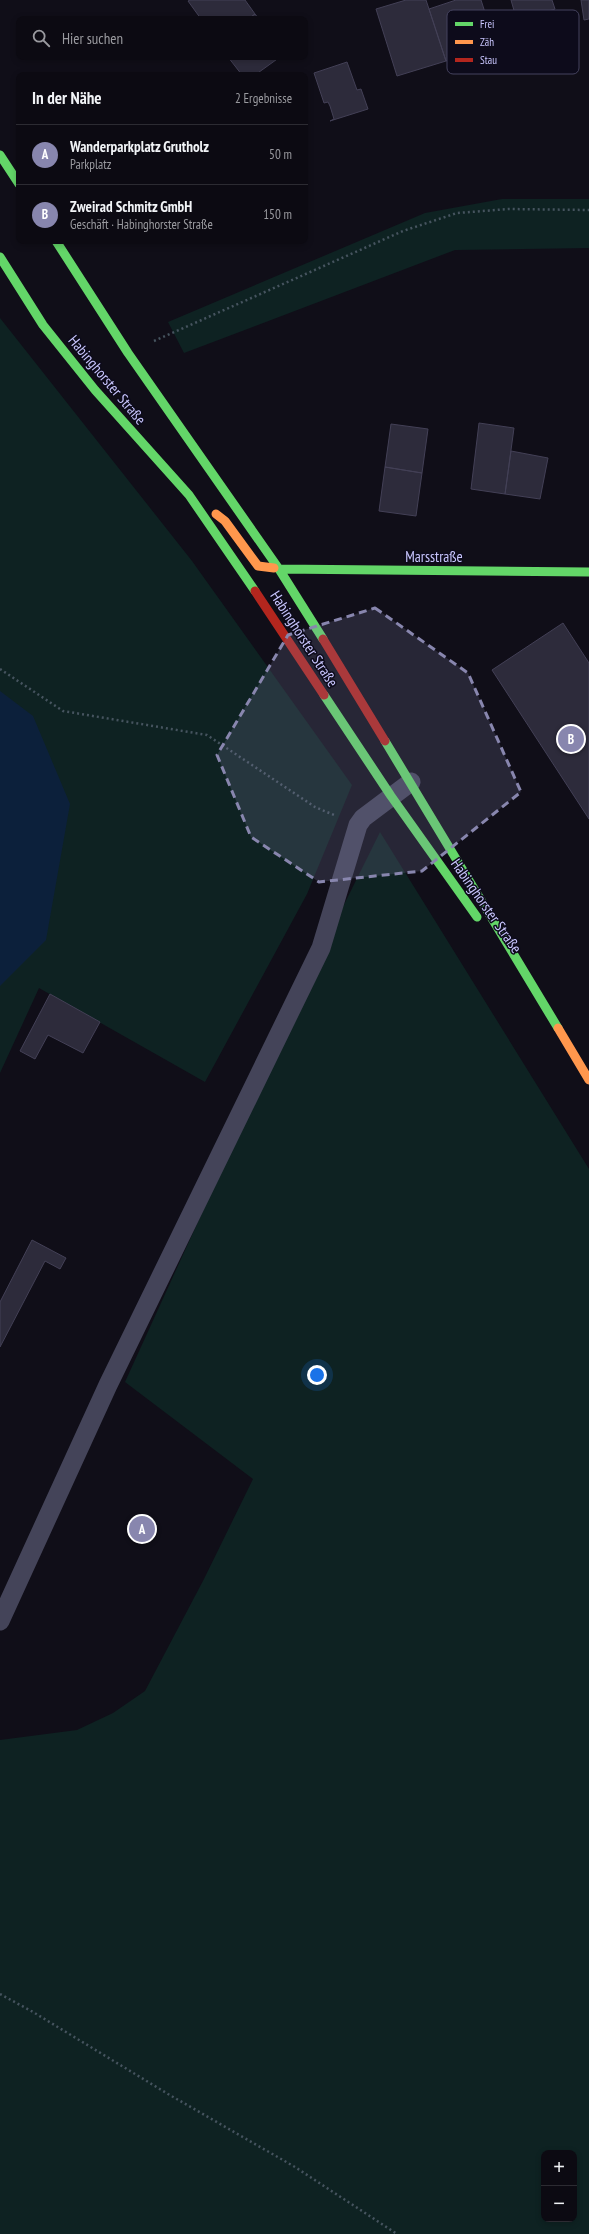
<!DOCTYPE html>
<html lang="de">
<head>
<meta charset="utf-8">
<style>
	body { margin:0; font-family:"PT Sans Narrow",sans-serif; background:#15131b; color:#f1f3f6 }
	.controls { position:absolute; right:12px; bottom:12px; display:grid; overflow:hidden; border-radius:8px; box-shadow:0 2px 6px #0003 }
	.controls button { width:36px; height:36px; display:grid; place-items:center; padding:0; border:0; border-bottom:1px solid #2c2b32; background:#0c0a12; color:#f1f3f6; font:20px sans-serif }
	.you { position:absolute; left:317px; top:1375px; width:14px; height:14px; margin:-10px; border:3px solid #fff; border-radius:50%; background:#1a73e8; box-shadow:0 0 0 6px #1a73e833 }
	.badge { display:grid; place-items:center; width:26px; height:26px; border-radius:50%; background:#8886ae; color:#fff; font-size:13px; font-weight:700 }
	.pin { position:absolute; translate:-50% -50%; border:2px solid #fff; box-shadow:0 1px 4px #0006 }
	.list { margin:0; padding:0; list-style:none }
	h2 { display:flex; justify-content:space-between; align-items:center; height:52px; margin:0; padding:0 16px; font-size:17px }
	h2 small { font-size:13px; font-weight:400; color:#9a9a9f }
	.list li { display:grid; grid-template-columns:26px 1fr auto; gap:12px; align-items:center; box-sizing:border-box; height:60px; padding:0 16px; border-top:1px solid #2c2b32 }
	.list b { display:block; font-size:15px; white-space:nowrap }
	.list p { margin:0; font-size:13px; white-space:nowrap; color:#9a9a9f }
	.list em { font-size:13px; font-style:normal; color:#9a9a9f }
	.icon { flex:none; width:22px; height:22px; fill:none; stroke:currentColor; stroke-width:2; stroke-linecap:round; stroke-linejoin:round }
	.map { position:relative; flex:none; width:589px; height:2234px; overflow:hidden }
	.search { position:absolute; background:#0c0a12; box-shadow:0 2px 6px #0003; left:16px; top:16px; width:292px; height:44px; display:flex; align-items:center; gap:10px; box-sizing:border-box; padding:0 14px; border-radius:8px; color:#9a9a9f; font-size:15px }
	.panel { position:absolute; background:#0c0a12; box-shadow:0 2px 6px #0003; left:16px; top:72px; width:292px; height:172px; border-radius:8px }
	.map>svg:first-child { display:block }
	.green { fill:#0e2222; fill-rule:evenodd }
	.water { fill:#0c203b }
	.building { fill:#2d2b3b; stroke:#434056 }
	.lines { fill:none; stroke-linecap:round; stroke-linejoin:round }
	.path { stroke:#46545f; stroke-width:2.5; stroke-dasharray:2 3; stroke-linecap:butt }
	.lane { stroke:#444459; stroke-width:19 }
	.fast { stroke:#63d668; stroke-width:9 }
	.slow { stroke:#ff974d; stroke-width:9 }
	.jam { stroke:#b3261e; stroke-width:9 }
	.marked { fill:#8886ae; fill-opacity:0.2; stroke:#8886ae; stroke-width:3; stroke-dasharray:8 5; stroke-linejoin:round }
	.labels { text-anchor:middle; stroke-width:3; stroke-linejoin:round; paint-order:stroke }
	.street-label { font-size:15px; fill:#c9c6fe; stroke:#0d0b1b }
	.key { fill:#0d0b1b; stroke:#45435f; stroke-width:1 }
	.key-label { font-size:11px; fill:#c9c6fe }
</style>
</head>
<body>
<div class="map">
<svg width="589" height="2234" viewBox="0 0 589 2234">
	<rect width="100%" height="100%" fill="#100e18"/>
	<path class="green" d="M502,199h87v49l-134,2 -271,103 -16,-31 257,-109z
		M0,318l192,243 160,224 -45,109 -102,188 -166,-94 -39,85z
		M380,832l209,337v1065h-589v-494l77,-10 36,-17 32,-22 59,-112 49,-100 -128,-97 200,-439zM544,2153h30v66h-30z"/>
	<path class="water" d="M0,691l33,25 37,88 -24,136 -46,46z"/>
	<path class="building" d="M190,0h55l10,14 -7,5h-47l-13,-18z
		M406,0h20l20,61 -49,15 -21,-67z
		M456,0h25l18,56 -25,9 -4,-12 -24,8 -17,-52z
		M511,0h41l3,9 -38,12z
		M581,0h8v19l-5,1z
		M255,14l4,5h-11z
		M228,57h52l-25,18h-13z
		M347,62l10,28 4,-1 7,20 -38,12 4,-2 -4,-13 -2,-4 -4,1 -10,-30z
		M479,423l35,5 -9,66 -34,-5z
		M391,424l37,5 -6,44 -37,-6z
		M511,451l37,7 -8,41 -35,-5z
		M385,467l37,6 -6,43 -37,-5z
		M563,623l26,40v156l-97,-149z
		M50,994l50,28 -17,31 -35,-18 -13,24 -15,-8z
		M32,1240l34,18 -6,11 -15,-8 -45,86v-45z"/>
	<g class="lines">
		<path class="path" d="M154,341l249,-110 54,-18 52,-4 80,1
			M0,669l63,42 144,24 108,72 19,8
			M0,1994l33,18 135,82 127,73 102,67"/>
		<path class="lane" d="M0,1621l108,-236 213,-437 37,-123 5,-7 48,-36"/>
		<path class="fast" d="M0,155l19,29
			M56,241l72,112 151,216 44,70
			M0,257l43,68 52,65 94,105 66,96
			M279,569l310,3
			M324,695l67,101 86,121
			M385,741l173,287"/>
		<path class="slow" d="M216,514l9,7 33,45 16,2
			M558,1028l31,52"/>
		<path class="jam" d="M255,591l69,104
			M323,639l62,102"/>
	</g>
	<path class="marked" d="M375,608l93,65 53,119 -99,79 -103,11 -68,-45 -34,-82 71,-120z"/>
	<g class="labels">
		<g class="street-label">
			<text transform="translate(107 380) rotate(50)" y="5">Habinghorster Straße</text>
			<text x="434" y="562">Marsstraße</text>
			<text transform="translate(304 639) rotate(57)" y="5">Habinghorster Straße</text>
			<text transform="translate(486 906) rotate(55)" y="5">Habinghorster Straße</text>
		</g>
	</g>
	<rect x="447" y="10" width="132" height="64" rx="6" class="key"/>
	<rect x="455" y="22" width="18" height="4" fill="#63d668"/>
	<rect x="455" y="40" width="18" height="4" fill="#ff974d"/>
	<rect x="455" y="58" width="18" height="4" fill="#b3261e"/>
	<g class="key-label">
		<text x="480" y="28">Frei</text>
		<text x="480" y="46">Zäh</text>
		<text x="480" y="64">Stau</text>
	</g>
</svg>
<div class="controls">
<button>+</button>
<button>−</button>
</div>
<div class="you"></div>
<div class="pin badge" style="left:142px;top:1529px">A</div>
<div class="pin badge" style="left:571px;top:739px">B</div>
<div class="search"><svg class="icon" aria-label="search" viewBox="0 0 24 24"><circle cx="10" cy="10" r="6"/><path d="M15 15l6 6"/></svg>Hier suchen</div>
<section class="panel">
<h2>In der Nähe<small>2 Ergebnisse</small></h2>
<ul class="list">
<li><span class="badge">A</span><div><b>Wanderparkplatz Grutholz</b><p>Parkplatz</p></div><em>50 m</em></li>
<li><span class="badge">B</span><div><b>Zweirad Schmitz GmbH</b><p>Geschäft · Habinghorster Straße</p></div><em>150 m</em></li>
</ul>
</section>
</div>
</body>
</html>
